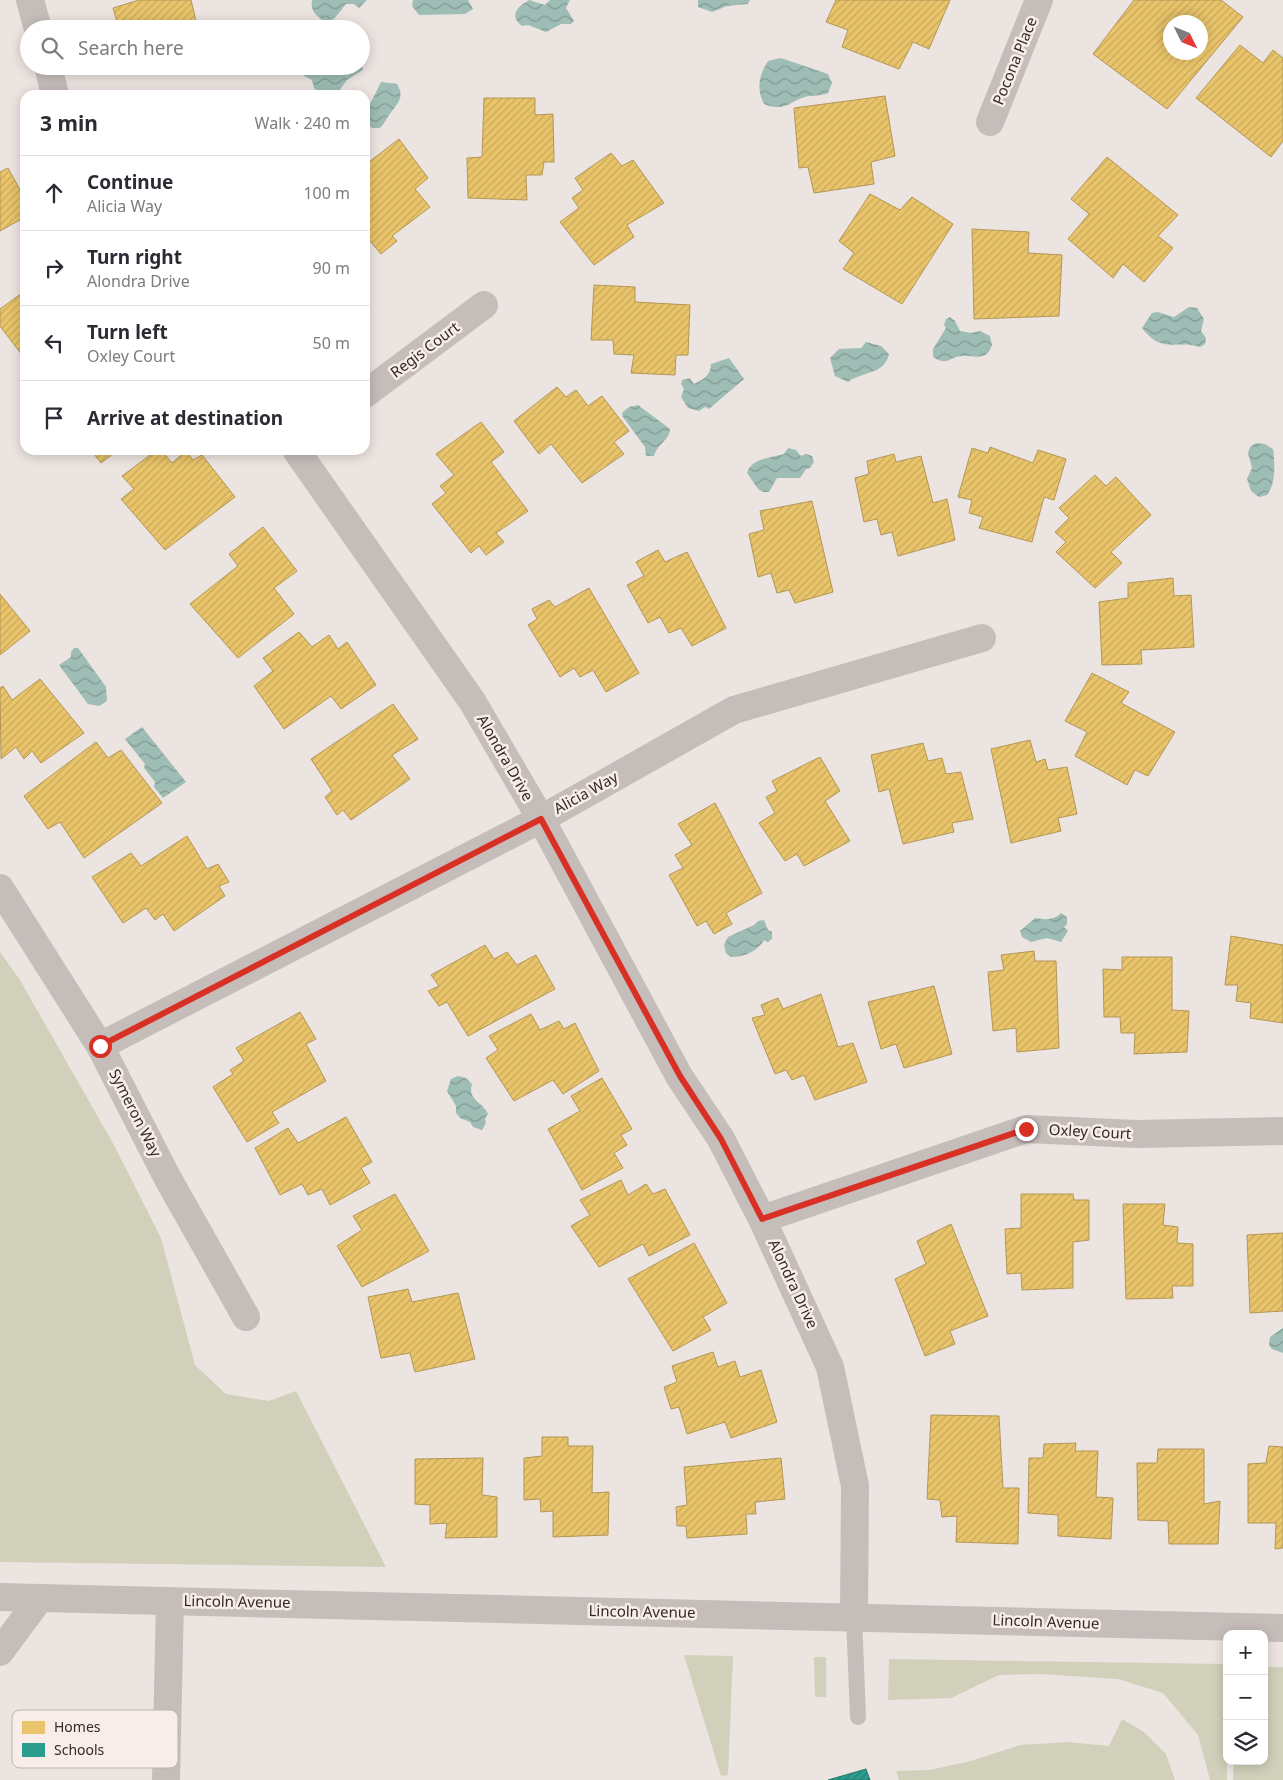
<!DOCTYPE html>
<html lang="en">
<head>
<meta charset="utf-8">
<style>
	body { margin:0; font-family:"Noto Sans",sans-serif; background:#f7f7f7; color:#2b2b33 }
	.controls { position:absolute; right:15px; bottom:15px; display:grid; overflow:hidden; border-radius:10px; box-shadow:0 2px 12px #0003 }
	.controls button { width:45px; height:45px; display:grid; place-items:center; padding:0; border:0; border-bottom:1px solid #e1e1e2; background:#fff; color:#2b2b33; font:25px sans-serif }
	.compass { position:absolute; left:1163px; top:15px; width:45px; height:45px; border-radius:50%; background:#fff; box-shadow:0 2px 12px #0003; rotate:133deg }
	.stop { position:absolute; width:15px; height:15px; margin:-11px; border:4px solid #d93025; border-radius:50%; background:#fff }
	.stop.end { background:#d93025; border-color:#fff; box-shadow:0 1px 5px #0008 }
	.list { margin:0; padding:0; list-style:none }
	h2 { display:flex; justify-content:space-between; align-items:center; height:65px; margin:0; padding:0 20px; font-size:21px }
	h2 small { font-size:16px; font-weight:400; color:#7c7c81 }
	.list li { display:grid; grid-template-columns:32px 1fr auto; gap:15px; align-items:center; box-sizing:border-box; height:75px; padding:0 20px; border-top:1px solid #e1e1e2 }
	.list b { display:block; font-size:19px; white-space:nowrap }
	.list p { margin:0; font-size:16px; white-space:nowrap; color:#7c7c81 }
	.list em { font-size:16px; font-style:normal; color:#7c7c81 }
	.icon { flex:none; width:28px; height:28px; fill:none; stroke:currentColor; stroke-width:2; stroke-linecap:round; stroke-linejoin:round }
	.map { position:relative; flex:none; width:1283px; height:1780px; overflow:hidden }
	.search { position:absolute; background:#fff; box-shadow:0 2px 12px #0003; left:20px; top:20px; width:350px; height:55px; display:flex; align-items:center; gap:12px; box-sizing:border-box; padding:0 18px; border-radius:28px; color:#7c7c81; font-size:19px }
	.panel { position:absolute; background:#fff; box-shadow:0 2px 12px #0003; left:20px; top:90px; width:350px; height:365px; border-radius:15px }
	.map>svg:first-child { display:block }
	.grass { fill:#d1d0bb }
	.water { fill:url(#water-waves) }
	.homes { fill:url(#homes-hatch); stroke:#b39656; fill-rule:evenodd }
	.schools { fill:url(#schools-hatch); stroke:#2d7a70 }
	.lines { fill:none; stroke-linecap:round; stroke-linejoin:round }
	.service { stroke:#c5bdba; stroke-width:16 }
	.minor { stroke:#c5bdba; stroke-width:28 }
	.tertiary { stroke:#c5bdba; stroke-width:28 }
	.route { stroke:#d93025; stroke-width:6 }
	.labels { text-anchor:middle; stroke-width:5; stroke-linejoin:round; paint-order:stroke }
	.street-label { font-size:15px; fill:#352928; stroke:#f8ede8 }
	.key { fill:#f8ede8; stroke:#beb2ae; stroke-width:1 }
	.key-label { font-size:14px; fill:#352928 }
</style>
</head>
<body>
<div class="map">
<svg width="1283" height="1780" viewBox="0 0 1283 1780">
	<defs>
		<pattern id="water-waves" width="16" height="10" patternUnits="userSpaceOnUse" patternTransform="scale(1.25)"><rect width="16" height="10" fill="#9ebdb5"/><path d="M0 5q4-4 8 0t8 0" fill="none" stroke="#829a93"/></pattern>
		<pattern id="homes-hatch" width="6" height="6" patternUnits="userSpaceOnUse" patternTransform="scale(1.25)"><rect width="6" height="6" fill="#e9c46a"/><path d="M-1 1l2-2M0 6l6-6M5 7l2-2" fill="none" stroke="#c8a85c"/></pattern>
		<pattern id="schools-hatch" width="6" height="6" patternUnits="userSpaceOnUse" patternTransform="scale(1.25)"><rect width="6" height="6" fill="#2a9d8f"/><path d="M-1 1l2-2M0 6l6-6M5 7l2-2" fill="none" stroke="#258075"/></pattern>
	</defs>
	<rect width="100%" height="100%" fill="#ece4e0"/>
	<path class="grass" d="M0,952l20,28 95,167 46,91 34,127 31,29 43,7 27,-10 90,176 -386,-5z
		M684,1655l49,1 -5,119 -7,1z
		M826,1657v40h-11l-1,-40z
		M889,1659l338,5v116h-17l-12,-45 -35,-42 -45,-14 -78,-5 -41,1 -48,23 -63,2z
		M1264,1667h19v113h-50l1,-19h30z
		M1122,1719l22,13 22,22 9,26h-276l-3,-9 34,-1 41,-9 49,-16 47,-3 42,4z"/>
	<path class="water" d="M312,0h55l-8,8 -5,-4h-8l-12,15 -10,2c-8,-5 -14,-11 -12,-21z
		M413,0h55l5,9 -8,5 -46,1 -7,-9z
		M529,0l16,5 5,-5h20l-4,8 8,13 -3,3h-10l-15,8 -18,-7 -6,1c-14,-11 -4,-19 7,-26z
		M698,0h52l-2,4 -21,2 -15,6 -14,-5z
		M781,58l47,16 4,9 -4,10c-7,3 -12,2 -19,3 -20,4 -22,17 -45,8 -8,-16 -5,-28 4,-43z
		M361,60l2,10 -16,10 -11,15h-14l-8,-7 -2,-8 -8,-4 2,-10h55z
		M381,82l16,2c8,14 1,18 -7,30 -4,5 -5,9 -10,14h-8l-5,-4 -2,-10z
		M1189,307l8,1 7,11 -3,12 5,7 -1,6 -5,3c-24,-8 -37,8 -58,-19l10,-15 6,-1 16,5z
		M950,317l5,4 5,10 11,2 9,-2 10,5 2,9c-2,5 -4,10 -10,11 -6,2 -14,-1 -20,0 -12,0 -14,11 -29,1v-8l13,-21 -2,-3 2,-6z
		M866,342l15,4 8,8c-5,21 -26,17 -41,28l-13,-6 -5,-18 9,-9 22,-1z
		M729,358l15,21 -35,30 -4,-2 -6,4 -11,-3 -7,-11 3,-8 -3,-5 1,-4 8,-2 4,6c10,-5 17,-9 17,-20z
		M638,405l32,24c-1,12 -13,15 -16,27h-8l-1,-9 -22,-30 -1,-4 7,-6z
		M1256,443l9,1 8,5c2,15 3,34 -6,46l-8,2 -8,-6 -4,-12 5,-11 -4,-15 2,-6z
		M788,448l8,2 5,6 5,-2 6,2 2,6 -4,6 -4,1 -6,9h-23l-8,14h-6l-5,-3 -11,-16c4,-15 24,-15 37,-19z
		M74,648h4l3,4 25,35 1,14 -8,5 -11,-2 -29,-39 12,-8v-5z
		M142,727l44,55 -23,16 -9,-11 1,-5 -11,-14 1,-4 -20,-25z
		M1061,913l6,4v7l-3,3 4,4 -7,11 -14,-4 -16,4 -9,-5 -2,-6 15,-13c11,2 19,2 26,-5z
		M764,920l4,10 4,2v7l-4,3 -4,-2c-7,12 -20,17 -33,17l-5,-4 -2,-8 4,-8 26,-12 4,-4z
		M458,1076l8,2 6,6c-5,16 11,18 16,30l-3,5 1,4 -4,7 -9,-3 -3,-5 -10,-4 -4,-5v-7l-9,-15 4,-12z
		M1283,1328v25l-11,-4 -3,-4 1,-8z"/>
	<path class="homes" d="M139,0h52l7,29h-79l-6,-21z
		M836,0h114l-21,49 -16,-7 -14,27 -57,-22 6,-17 -22,-8z
		M1134,0h87l22,17 -76,92 -74,-55zM1170,22h30v30h-30z
		M1240,45l23,18 10,-13 10,8v83l-12,16 -75,-59z
		M131,66h33l-31,8z
		M885,96l10,60 -24,6 3,22 -60,9 -6,-26 -9,1 -5,-60z
		M484,98h51v17l18,-1 1,48h-10l-2,13h-16l1,25 -59,-2 -1,-40 15,-1z
		M399,139l29,39 -13,11 15,18 -38,29 5,5 -16,13 -16,-19v-23l3,-2 -3,-4v-41z
		M611,153l11,13 11,-6 31,43 -37,22 7,12 -40,28 -34,-43 19,-14 -7,-10 11,-8 -8,-12z
		M1107,157l71,58 -20,21 15,12 -29,34 -21,-18 -10,14 -45,-39 21,-25 -18,-15z
		M8,168l17,31v18l-25,14v-59z
		M870,194l30,16 12,-13 41,27 -51,80 -59,-35 11,-16 -15,-12z
		M972,229l57,3 -1,21 34,2 -3,61 -85,3z
		M594,285l41,2v15l55,3 -2,50h-12l-1,20 -44,-2 3,-18 -20,-1 -1,-14h-22z
		M25,291v68l-25,-33v-17z
		M557,387l9,10 10,-7 12,16 14,-10 27,35 -15,11 10,12 -42,29 -31,-39 -12,10 -25,-33z
		M481,422l23,30 -13,10 37,49 -32,22 8,9 -18,13 -7,-9 -8,7 -39,-49 14,-11 -6,-7 14,-11 -18,-21z
		M990,447l43,16 5,-13 28,9 -12,41 -10,-3 -12,45 -53,-14 4,-11 -14,-4 3,-13 -14,-3 14,-49 16,5z
		M91,450h27l-17,13z
		M157,450h4l11,13 14,-12 7,9 9,-5 33,42 -70,53 -44,-51 13,-10 -12,-13z
		M894,454l2,8 25,-6 12,47 14,-4 8,41 -57,16 -6,-24 -11,3 -4,-16 -13,3 -9,-44 14,-4 -2,-13z
		M1095,475l11,11 10,-9 35,38 -40,37 11,11 -27,25 -39,-36 10,-10 -11,-10 14,-14 -10,-10z
		M812,501l21,91 -38,11 -6,-13 -12,3 -6,-20 -13,4 -9,-43 15,-4 -4,-19z
		M263,527l34,44 -23,17 20,26 -56,44 -48,-54 48,-38 -9,-12z
		M658,550l7,12 22,-10 39,76 -34,18 -11,-18 -12,5 -9,-16 -12,6 -21,-38 17,-9 -8,-14z
		M1173,578l1,18 17,-1 3,52 -53,3 1,14 -40,1 -3,-63 29,-4v-15z
		M589,588l50,85 -33,19 -13,-22 -13,7 -6,-9 -14,9 -32,-52 9,-6 -5,-10 17,-9 6,7z
		M0,594l30,37 -30,24z
		M299,632l13,15 17,-12 9,14 9,-7 29,43 -35,24 -10,-13 -47,33 -30,-43 19,-15 -10,-13z
		M1092,673l37,19 -8,11 54,29 -27,44 -13,-6 -8,15 -52,-29 12,-24 -22,-11z
		M40,679l44,54 -43,30 -9,-12 -8,8 -8,-12 -15,12 -1,-71 3,-2 9,14z
		M393,704l25,35 -26,16 18,24 -59,41 -8,-10 -6,5 -12,-18 7,-6 -21,-32z
		M1030,740l6,22 9,-3 3,11 19,-3 10,47 -19,4 3,13 -50,12 -20,-94z
		M96,742l12,16 13,-8 41,53 -78,55 -24,-36 -12,7 -24,-33z
		M923,743l5,18 14,-3 4,16 15,-2 12,47 -21,4 2,9 -51,12 -14,-55 -10,3 -8,-37z
		M820,757l20,34 -15,10 25,40 -46,25 -7,-12 -12,7 -26,-38 16,-10 -9,-16 11,-6 -5,-10z
		M715,803l47,90 -36,20 6,11 -18,10 -8,-13 -9,5 -28,-51 14,-7 -8,-13 17,-10 -14,-21z
		M187,836l20,33 11,-5 11,18 -10,4 6,10 -51,35 -11,-17 -8,6 -9,-12 -23,15 -31,-46 39,-24 10,13z
		M1231,936l52,9v78l-33,-5 1,-15 -15,-2 2,-16h-13z
		M485,945l9,14 13,-7 10,13 19,-10 19,34 -87,47 -21,-34 -8,4 -11,-15 11,-5 -8,-11z
		M1034,951l1,10h21l3,87 -42,4 -1,-24 -23,3 -5,-59 16,-2 -3,-15z
		M1122,957h50v53l17,1 -2,41 -53,2 1,-21h-14l-1,-16h-16l-1,-48 19,1z
		M934,986l18,68 -48,14 -8,-24 -15,5 -13,-47z
		M821,994l17,53 15,-4 14,39 -52,18 -11,-25 -12,5 -6,-10 -11,4 -23,-56 13,-3 -4,-10 17,-7 5,11z
		M300,1012l16,27 -10,5 20,37 -54,31 7,11 -32,19 -34,-55 20,-13 -3,-4 14,-9 -8,-13z
		M531,1014l9,16 19,-9 5,8 11,-6 24,48 -36,23 -10,-14 -39,21 -28,-43 12,-8 -9,-14z
		M602,1078l30,51 -11,6 6,10 -13,8 9,15 -41,22 -34,-61 32,-18 -9,-15z
		M346,1117l26,45 -11,6 9,15 -40,22 -8,-16 -14,6 -6,-11 -22,11 -25,-47 33,-20 10,15z
		M621,1180l7,15 18,-11 7,10 12,-5 25,46 -41,21 -6,-12 -44,23 -28,-41 19,-11 -10,-15z
		M395,1194l34,57 -67,36 -25,-41 25,-16 -9,-14z
		M1021,1194h52l1,6h15v40l-16,2v46l-51,2 -1,-17 -14,1 -2,-45 16,-1z
		M1123,1204h42l-2,21 15,2 -1,16 16,1v42h-21l1,12 -47,1z
		M951,1224l37,92 -38,15 5,13 -30,12 -30,-77 31,-15 -9,-23z
		M1283,1233v78l-33,2 -3,-78z
		M694,1243l33,60 -24,14 8,13 -38,21 -45,-72z
		M408,1289l4,13 46,-9 17,66 -60,13 -5,-19 -29,5 -13,-61z
		M713,1352l5,15 17,-6 5,16 21,-7 16,52 -46,16 -6,-16 -38,12 -8,-27 -8,2 -7,-22 13,-5 -5,-16z
		M931,1415l68,1 4,72h16l-1,56 -62,-2 1,-26 -15,1 -2,-17 -13,-1z
		M542,1437h26v9h25l-1,47 17,-1 -1,43 -55,2v-26l-12,1 -1,-13 -16,1v-42l18,-2z
		M1076,1443l-1,8h23l-2,46 17,1 -2,41 -53,-3v-21l-30,-2 1,-55h14l1,-14z
		M1269,1446l14,1v101l-8,1 1,-26h-28v-59l18,-1z
		M1158,1449h46v55l16,-3 -2,43h-49l-1,-23 -30,-1 -1,-57h20z
		M483,1458l-1,37 15,2v40l-52,1 2,-15 -17,1v-19l-15,-1v-45z
		M781,1458l4,41 -30,3 1,12h-10l1,20 -60,4 -1,-12h-9l-1,-19 11,-2 -3,-38z"/>
	<path class="schools" d="M866,1769l4,11h-42z"/>
	<g class="lines">
		<path class="service" d="M854,1616l4,101"/>
		<path class="minor" d="M30,0l8,29
			M48,66l7,29
			M990,122l49,-122
			M365,394l119,-89
			M296,450l176,251 69,118 138,257 42,63 41,80 68,148 25,119 -1,130
			M0,888l100,158 67,131 79,140
			M100,1046l441,-227 193,-109 248,-72
			M762,1219l264,-90 111,5 145,-3
			M0,1652l40,-54
			M166,1780l4,-179"/>
		<path class="tertiary" d="M0,1597l1283,31"/>
	</g>
	<g class="lines">
		<path class="route" d="M100,1046l441,-227 139,257 41,63 41,80 264,-90"/>
	</g>
	<g class="labels">
		<g class="street-label">
			<text transform="translate(1015 61) rotate(-68)" y="5">Pocona Place</text>
			<text transform="translate(425 350) rotate(-37)" y="5">Regis Court</text>
			<text transform="translate(505 758) rotate(60)" y="5">Alondra Drive</text>
			<text transform="translate(586 793) rotate(-29)" y="5">Alicia Way</text>
			<text transform="translate(135 1113) rotate(63)" y="5">Symeron Way</text>
			<text transform="translate(1090 1132) rotate(3)" y="5">Oxley Court</text>
			<text transform="translate(793 1284) rotate(65)" y="5">Alondra Drive</text>
			<text transform="translate(237 1602) rotate(1)" y="5">Lincoln Avenue</text>
			<text transform="translate(642 1612) rotate(1)" y="5">Lincoln Avenue</text>
			<text transform="translate(1046 1622) rotate(2)" y="5">Lincoln Avenue</text>
		</g>
	</g>
	<rect x="12" y="1710" width="166" height="58" rx="8" class="key"/>
	<rect x="22" y="1721" width="23" height="13" fill="#e9c46a"/>
	<rect x="22" y="1743" width="23" height="14" fill="#2a9d8f"/>
	<g class="key-label">
		<text x="54" y="1732">Homes</text>
		<text x="54" y="1755">Schools</text>
	</g>
</svg>
<div class="controls">
<button>+</button>
<button>−</button>
<button><svg class="icon" aria-label="layers" viewBox="0 0 24 24"><path d="M12 4l9 5-9 5-9-5zM3 14l9 5 9-5"/></svg></button>
</div>
<svg class="compass" viewBox="-18 -18 36 36"><path d="M0-13l5 13h-10z" fill="#e53935"/><path d="M0 13l5-13h-10z" fill="#7c7c81"/></svg>
<div class="stop" style="left:100px;top:1046px"></div>
<div class="stop end" style="left:1026px;top:1129px"></div>
<div class="search"><svg class="icon" aria-label="search" viewBox="0 0 24 24"><circle cx="10" cy="10" r="6"/><path d="M15 15l6 6"/></svg>Search here</div>
<section class="panel">
<h2>3 min<small>Walk · 240 m</small></h2>
<ul class="list">
<li><svg class="icon" aria-label="ahead" viewBox="0 0 24 24"><path d="M12 20V5M6 11l6-6 6 6"/></svg><div><b>Continue</b><p>Alicia Way</p></div><em>100 m</em></li>
<li><svg class="icon" aria-label="right" viewBox="0 0 24 24"><path d="M7 20v-9h11M14 6l5 5-5 5"/></svg><div><b>Turn right</b><p>Alondra Drive</p></div><em>90 m</em></li>
<li><svg class="icon" aria-label="left" viewBox="0 0 24 24"><path d="M17 20v-9H6M10 6l-5 5 5 5"/></svg><div><b>Turn left</b><p>Oxley Court</p></div><em>50 m</em></li>
<li><svg class="icon" aria-label="arrive" viewBox="0 0 24 24"><path d="M6 21V4h12l-3 4 3 4H6"/></svg><div><b>Arrive at destination</b></div></li>
</ul>
</section>
</div>
</body>
</html>
